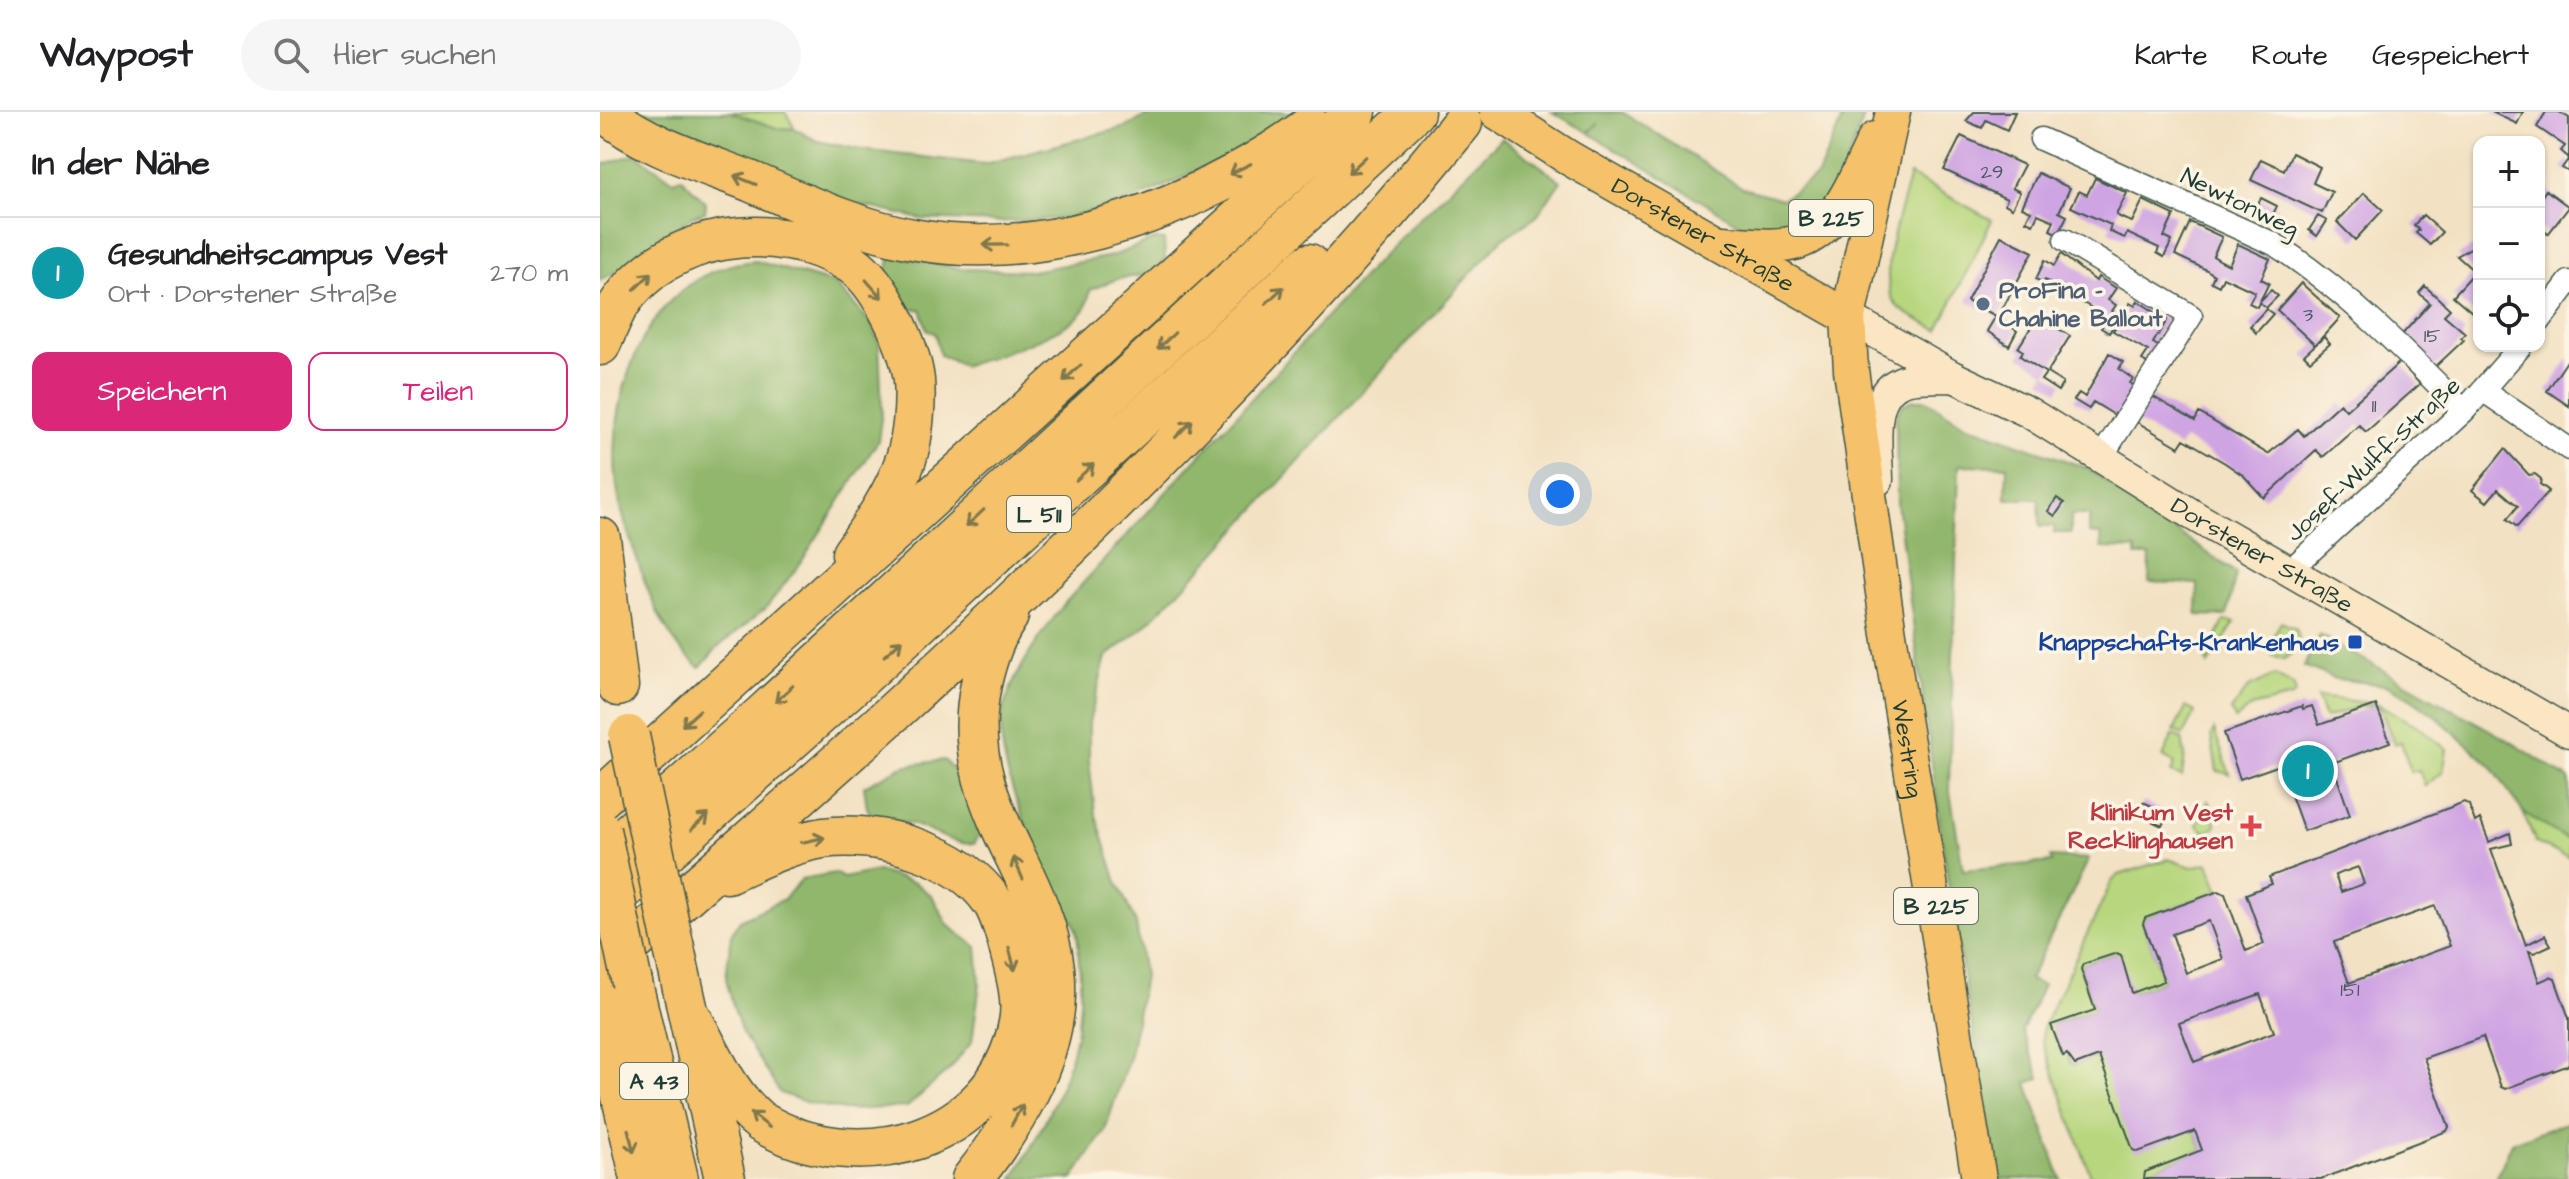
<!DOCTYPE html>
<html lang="de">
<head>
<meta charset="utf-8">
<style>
	body { margin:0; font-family:"Architects Daughter",sans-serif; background:#f6f6f6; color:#202124 }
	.controls { position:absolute; right:24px; top:24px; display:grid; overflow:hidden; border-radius:16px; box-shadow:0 2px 6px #0004 }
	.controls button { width:72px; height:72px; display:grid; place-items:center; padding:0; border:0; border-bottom:2px solid #e0e0e0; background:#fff; color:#202124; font:40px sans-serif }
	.you { position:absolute; left:960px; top:382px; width:28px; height:28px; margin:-20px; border:6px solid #fff; border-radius:50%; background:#1a73e8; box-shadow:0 0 0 12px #1a73e833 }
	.badge { display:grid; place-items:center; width:52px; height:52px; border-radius:50%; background:#db2777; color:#fff; font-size:26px; font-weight:700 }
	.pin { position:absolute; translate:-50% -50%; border:4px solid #fff; box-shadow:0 2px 8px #0006 }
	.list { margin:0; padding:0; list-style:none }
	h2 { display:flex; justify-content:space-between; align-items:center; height:104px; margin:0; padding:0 32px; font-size:34px }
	h2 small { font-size:26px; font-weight:400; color:#757577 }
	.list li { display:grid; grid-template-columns:52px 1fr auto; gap:24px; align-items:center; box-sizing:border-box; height:112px; padding:0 32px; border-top:2px solid #e0e0e0 }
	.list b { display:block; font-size:30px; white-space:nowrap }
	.list p { margin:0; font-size:26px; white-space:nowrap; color:#757577 }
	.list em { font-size:26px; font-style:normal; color:#757577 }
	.actions { display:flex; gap:16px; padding:24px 32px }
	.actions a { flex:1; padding:18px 0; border:2px solid #db2777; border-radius:16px; text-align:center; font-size:28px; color:#db2777 }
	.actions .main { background:#db2777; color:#fff }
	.icon { flex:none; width:44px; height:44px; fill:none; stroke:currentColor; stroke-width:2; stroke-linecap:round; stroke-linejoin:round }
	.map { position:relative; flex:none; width:1969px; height:1067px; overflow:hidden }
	header { display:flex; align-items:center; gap:48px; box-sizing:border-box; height:112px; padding:0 40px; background:#fff; border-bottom:2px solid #e0e0e0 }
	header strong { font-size:38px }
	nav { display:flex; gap:44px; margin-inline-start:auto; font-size:28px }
	.search { width:560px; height:72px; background:#f6f6f6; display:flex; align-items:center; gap:20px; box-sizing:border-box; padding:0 28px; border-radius:44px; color:#757577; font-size:30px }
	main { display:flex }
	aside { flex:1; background:#fff }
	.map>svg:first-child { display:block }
	.green { fill:#b7d67d; stroke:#6b8a58; stroke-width:2 }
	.forest { fill:#91b76c; stroke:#587a50; stroke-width:2 }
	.building { fill:#cfa4e3; fill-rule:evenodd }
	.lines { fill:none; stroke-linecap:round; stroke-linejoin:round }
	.street-casing { stroke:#3f5649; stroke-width:25 }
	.secondary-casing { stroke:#3f5649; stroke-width:33 }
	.primary-casing { stroke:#3f5649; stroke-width:37 }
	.highway-casing { stroke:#3f5649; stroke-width:43 }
	.street { stroke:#fff; stroke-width:22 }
	.secondary { stroke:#fbe6c4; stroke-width:30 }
	.primary { stroke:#f5c16b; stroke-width:34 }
	.highway { stroke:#f5c16b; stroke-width:40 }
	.highway-bridge-casing { stroke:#3f5649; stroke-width:43; stroke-linecap:butt }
	.highway-bridge { stroke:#f5c16b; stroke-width:40 }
	.oneway { stroke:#7f784d }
	.service-dot { fill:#5c6f8a; stroke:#fcf5e5; stroke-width:3 }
	.transit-dot { fill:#1a4fb4; stroke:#fcf5e5; stroke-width:3 }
	.health-dot { fill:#e0444e; stroke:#fcf5e5; stroke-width:3 }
	.labels { text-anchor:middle; stroke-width:7; stroke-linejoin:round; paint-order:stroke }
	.number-label { font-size:20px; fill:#4b5760 }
	.shield { fill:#fcf5e5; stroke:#617469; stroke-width:2 }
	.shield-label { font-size:22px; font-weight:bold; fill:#1f3d34 }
	.street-label { font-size:24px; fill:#1f3d34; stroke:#fcf5e5 }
	.service-label { font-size:24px; font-weight:bold; fill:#4e5e75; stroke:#fcf5e5; text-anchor:start }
	.transit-label { font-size:24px; font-weight:bold; fill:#164399; stroke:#fcf5e5; text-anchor:end }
	.health-label { font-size:24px; font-weight:bold; fill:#be3a42; stroke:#fcf5e5; text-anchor:end }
</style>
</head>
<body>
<header>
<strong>Waypost</strong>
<div class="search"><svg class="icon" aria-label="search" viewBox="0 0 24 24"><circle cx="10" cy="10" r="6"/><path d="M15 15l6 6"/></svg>Hier suchen</div>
<nav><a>Karte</a><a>Route</a><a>Gespeichert</a></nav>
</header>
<main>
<aside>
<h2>In der Nähe<small></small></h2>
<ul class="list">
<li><span class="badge" style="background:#0f9aa8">1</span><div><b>Gesundheitscampus Vest</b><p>Ort · Dorstener Straße</p></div><em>270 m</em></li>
</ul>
<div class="actions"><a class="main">Speichern</a><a>Teilen</a></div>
</aside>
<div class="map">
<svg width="1969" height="1067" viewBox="0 0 1969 1067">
	<rect width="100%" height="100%" fill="#fcf5e5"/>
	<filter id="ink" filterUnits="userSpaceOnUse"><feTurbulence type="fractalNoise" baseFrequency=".0125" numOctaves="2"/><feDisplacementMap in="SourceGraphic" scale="16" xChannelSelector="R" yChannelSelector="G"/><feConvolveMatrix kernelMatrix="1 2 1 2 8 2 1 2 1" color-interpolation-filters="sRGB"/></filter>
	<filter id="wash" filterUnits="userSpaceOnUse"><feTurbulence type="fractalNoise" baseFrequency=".006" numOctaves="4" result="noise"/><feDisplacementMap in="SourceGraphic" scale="32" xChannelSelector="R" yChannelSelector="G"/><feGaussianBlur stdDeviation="1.8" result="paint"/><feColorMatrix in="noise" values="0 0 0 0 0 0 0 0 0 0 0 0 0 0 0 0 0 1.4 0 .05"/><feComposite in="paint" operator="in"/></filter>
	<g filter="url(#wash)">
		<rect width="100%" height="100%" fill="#f3e1c3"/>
		<path class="green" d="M130,0h55l10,17 -18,-1z
			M1310,63l82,45 -54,110c-12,-7 -28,-13 -39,-22 -27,-24 3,-101 11,-133z
			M1624,509l11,1 -27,43 -2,-5z
			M1681,510l15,7 3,9 -7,16 -8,5 -11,-3 -6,-8z
			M1675,563l18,10 3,7 -4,5 -41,10 -16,13 -4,-10 18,-23z
			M1717,585l61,7 43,24 26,22 -4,22 -18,14 -6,-16 -8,2 -10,-30 -7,2 -14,-37 -19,-1 -36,12z
			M1586,595l9,5 -12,23 -9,-4z
			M1614,618l16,44 -13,-3 -6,-35z
			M1573,623l9,4 3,16 -3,22 -11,-4 4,-10 -12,-6z
			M1608,689l7,12 1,13 -9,7 -10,-8z
			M1923,700l46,29v17l-33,-15z
			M1568,747l24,8 16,-4 11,28 -73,27 -3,5 21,58 -32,12 -15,-40 -34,11 -2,6 14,40 -43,14 10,30h5l3,9 5,2 24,-9 96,75 7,19 -57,22 -1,7h-52l-50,-138 1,-14 69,-146 7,-6z"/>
		<path class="forest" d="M37,0h93l46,16 19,1 22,12 45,9 122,14 142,-37 27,-15h157l-46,29 -128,58 -67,19 -72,4 -76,-3 -73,-17 -156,-60z
			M952,0h70l121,76 39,11 36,-24 27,-63h21l-32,85 -23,21 -27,10 -43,-3 -152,-92 10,-10 -11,9z
			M902,26l59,43 -25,36 -34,22 -302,331 -58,59 -36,28 -17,65v38l6,52 22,70 19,41 8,53 -14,78 -25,76 -32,49h-60c41,-71 75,-131 66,-217 -1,-11 0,-26 -4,-36 -4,-11 -15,-20 -20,-31 -19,-47 -68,-142 -50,-192 13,-37 36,-68 59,-99l318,-348z
			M35,42l39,27 7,-4 25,26 -1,9 -14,5 -47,37 -44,27 2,-116z
			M556,127l8,1 1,19 -13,15 -35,5 -27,11c-1,6 -2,13 -5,19 -13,23 -95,48 -121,57l-24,-11 -5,-21 -8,-5 -6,-20 -13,1 -25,-29 9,-26 70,14 70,2 80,-15z
			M156,149l79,23 36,39 8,21 3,67 -4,30 -78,123 -35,45 -48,39 -17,20c-32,-25 -48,-64 -61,-103 -9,-28 -21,-58 -23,-88 -7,-91 34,-208 140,-216z
			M1314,288h12l39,25 122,43 149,105 -9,43 -30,-1 1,-31 -49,-2 1,-26h-14v-7l-34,-1 -1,-13 -12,-1v-19h-18v18h-17v-7h-14l-1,-27h-33l1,-33 -48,-1 -10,321 14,84 89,-8 -2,-5 39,2 -60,121 14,5 -21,46 18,47 -13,5 34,96h-62l-48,-274 -54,-401 -1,-87 6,-12z
			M1720,523l193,108 56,36v62l-46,-29 -32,-46 -54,-49 -28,-20 -23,-12 -50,-6 -32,-13z
			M344,648l22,23 17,46 -9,15c-35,0 -54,-28 -100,-24l-7,-12 -3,-22 39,-20z
			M277,759l38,12 17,13 16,29 29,22 3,36 -8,58 -21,27 -44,39 -63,3 -36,-7 -28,-10 -38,-60 -9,-27 -7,-27 5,-45 9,-14 44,-21 18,-20 33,-6 8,5z
			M1969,1010l-3,57h-70l16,-37z"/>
		<g id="blocks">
			<path class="building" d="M1374,0h41l-8,18 -21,-10 -4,8 -16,-7z
				M1892,0h31l-6,12z
				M1946,0h13l10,6v54l-7,-4 7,-10 -8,-7 4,-5 -28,-19z
				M1361,24l63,29 -12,23 8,4 -8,16 -7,-4 2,-5 -63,-29z
				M1692,41l28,14 -7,16 19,9 -10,21 -71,-33 10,-21 23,11z
				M1438,61l32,15 -11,24 8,4 -9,18 -8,-4 4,-9 -16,-7 -5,10 -7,-3 5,-10 -9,-4z
				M1495,66l32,15 -11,22 8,4 8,3 11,-22 31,15 -10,22 8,4 -8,16 -7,-4 2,-5 -32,-15 -2,5 -8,-3 -8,-4 2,-6 -40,-18 8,-16 8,4z
				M1946,78l23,17 -21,27 -9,-7v-27z
				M1764,81l19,17 -28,30 -18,-18z
				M1661,86l16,8 -8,17 -16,-8z
				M1823,103l19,17 -12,13 -14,-12 3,-3 -5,-5z
				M1718,104l9,5 -10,15 -8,-6z
				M1590,110l32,15 -9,19 8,5 8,4 9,-21 32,15 -9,20 8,4 -12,24 -8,-4 6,-11 -32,-15 -4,9 -8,-4 3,-7 -7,-5 -32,-15z
				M1401,124l32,16 -35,65 19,14 -8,15 -22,-15 9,-15 -29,-15z
				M1874,134l5,4v17l-4,5 -18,-16z
				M1461,142l35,27 2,-4 18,11 -8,12 8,5 -4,6 7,5 -10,17 -8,-5 4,-6 -8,-5 3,-4 -55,-33 -2,3 -7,-4 9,-19 9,6z
				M1873,162l6,5v39l-26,-22z
				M1701,171l39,35 -25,27 9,-8 6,7 -20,17 -6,-6 11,-10 -38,-35z
				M1825,174l25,23 -6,6 21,18 -4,5 3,2 -29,27 -35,-30 30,-34 -11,-10z
				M1671,178l7,6 -12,12 -7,-6z
				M1538,189l29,19 -14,23 10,6 -11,17 -10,-6 6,-9 -35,-20 17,-28 5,3z
				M1666,197l7,5 -17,19 -6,-7z
				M1443,207l27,17 -23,37 16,10 -5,8 -17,-11 5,-7 -26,-17 3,-5 -5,-3 17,-27 5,3z
				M1509,241l14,9 -4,7 14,10 -3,4 5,4 -19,29 -23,-14 -4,7 -15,-9 5,-7 6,4z
				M1969,246v48l-22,-15z
				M1800,250l20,22 -54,48 -7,-7 -36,32 -7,-7 -52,48 -20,-22 -19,-13 -41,-24 -5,8 -42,-25 15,-26 43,25 4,-8 69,41 30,-25 6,7 36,-33 6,7z
				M1905,337l24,26 6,-1 6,5 -1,5 9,7 -32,36 -10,-8 11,-13 -20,-17 -11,13 -15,-12z
				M1457,386l7,5 -9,13 -7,-5z
				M1776,593l14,37 -58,21 18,52 -46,16 -24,-66 -40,14 -16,-46 78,-27 1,3 9,-3 7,19z
				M1543,690l25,11 -6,13 -24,-11z
				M1864,690l5,3 6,17 5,-3 9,23 21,-9 2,11 -21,5 35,96 19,-10 6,10 -17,8 -5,-2 10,31 11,-5 5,2 14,39v47l-64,24 -4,-2 -18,-50 -59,21 25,69 -2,4 -126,48h-177l1,-7 57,-22 -7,-19 -57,21 -5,-2 -34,-94 -24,9 -8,-11 -4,2 -12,-31 44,-15 -14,-41 2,-5 34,-11 4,2 11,38 32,-12 -21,-57 2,-6 74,-27 6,3 21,57 18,-7 -18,-50 26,-10 -3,-7zM1758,755l6,17 -23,8 -6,-17zM1835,794l15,40 -101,37 -15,-41zM1609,809l14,38 -37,14 -14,-39zM1660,882l14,38 -80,30 -15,-39z"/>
		</g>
	</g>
	<g filter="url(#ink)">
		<use href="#blocks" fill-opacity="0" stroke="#3f5649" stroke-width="2"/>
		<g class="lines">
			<defs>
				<path id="street" d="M1441,27l233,105c71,46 131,107 190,167
					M1465,128l126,76 -89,140
					M1939,210l30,-40
					M1884,279l85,58
					M1688,460l176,-161 57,-65"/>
				<g id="secondary">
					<path id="s1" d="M1248,205l106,60 74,35 168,105 373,215"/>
					<path d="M1278,368c0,-31 -12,-88 27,-100 14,-4 34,-2 49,-3"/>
				</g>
				<g id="primary">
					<path id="s2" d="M897,0l72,46 279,159"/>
					<path id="s3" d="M1293,0l-45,205 3,53 38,264 90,545"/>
					<path d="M1123,131c24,1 52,6 75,-1 41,-13 59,-68 77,-103"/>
				</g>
				<path id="highway" d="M5,0c40,34 99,51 147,70 54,23 108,48 166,58 134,23 285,-35 392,-114
					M0,233c6,-13 11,-27 18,-39 50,-76 160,-88 234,-42 29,19 58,83 62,116 2,24 -1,57 -8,79 -12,35 -33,65 -54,95
					M0,426l18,148
					M0,687l756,-687
					M0,747l161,-143 653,-604
					M0,799l254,-227 455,-420
					M74,836l51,231
					M0,861c97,-89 199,-174 296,-263 198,-181 397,-378 566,-587
					M32,871l46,196
					M0,890l41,177
					M88,900c21,36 39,84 73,110 95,57 236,21 258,-99 5,-24 -4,-53 -10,-77 -4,-14 -9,-33 -17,-45 -33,-48 -114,-71 -169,-63 -33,5 -66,21 -96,35
					M372,1067c47,-59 91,-133 82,-211 -12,-103 -98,-165 -73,-284 5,-23 14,-49 27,-68"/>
			</defs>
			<use href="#street" class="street-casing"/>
			<use href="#secondary" class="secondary-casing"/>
			<use href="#primary" class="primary-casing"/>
			<use href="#highway" class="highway-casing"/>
			<use href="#street" class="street"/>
			<use href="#secondary" class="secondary"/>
			<use href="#primary" class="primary"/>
			<use href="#highway" class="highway"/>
			<defs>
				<path id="highway-bridge" d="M29,624l45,212
					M0,718l32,153"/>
			</defs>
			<use href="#highway-bridge" class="highway-bridge-casing"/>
			<use href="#highway-bridge" class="highway-bridge"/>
		</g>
		<defs><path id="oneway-shaft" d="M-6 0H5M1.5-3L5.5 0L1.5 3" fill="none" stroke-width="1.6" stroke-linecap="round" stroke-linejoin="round" transform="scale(2)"/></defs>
		<g class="oneway">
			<use href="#oneway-shaft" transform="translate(757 53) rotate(137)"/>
			<use href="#oneway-shaft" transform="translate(640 57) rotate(154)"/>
			<use href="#oneway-shaft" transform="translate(145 68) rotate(-158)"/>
			<use href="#oneway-shaft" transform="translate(395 133) rotate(179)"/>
			<use href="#oneway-shaft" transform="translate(43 169) rotate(-44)"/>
			<use href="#oneway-shaft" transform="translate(274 177) rotate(49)"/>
			<use href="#oneway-shaft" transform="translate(675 183) rotate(-43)"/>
			<use href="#oneway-shaft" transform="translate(566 229) rotate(137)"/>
			<use href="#oneway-shaft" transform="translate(472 261) rotate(138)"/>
			<use href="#oneway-shaft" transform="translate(584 317) rotate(-45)"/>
			<use href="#oneway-shaft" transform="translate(485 360) rotate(-43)"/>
			<use href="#oneway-shaft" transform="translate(375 406) rotate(137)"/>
			<use href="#oneway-shaft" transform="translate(293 536) rotate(-42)"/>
			<use href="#oneway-shaft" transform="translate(184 582) rotate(137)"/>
			<use href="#oneway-shaft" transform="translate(91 606) rotate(138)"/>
			<use href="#oneway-shaft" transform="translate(100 710) rotate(-42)"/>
			<use href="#oneway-shaft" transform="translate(213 728) rotate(-12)"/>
			<use href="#oneway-shaft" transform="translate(418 756) rotate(-114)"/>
			<use href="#oneway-shaft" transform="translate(412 847) rotate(75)"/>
			<use href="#oneway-shaft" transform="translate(417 1003) rotate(-62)"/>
			<use href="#oneway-shaft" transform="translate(160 1008) rotate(-142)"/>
			<use href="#oneway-shaft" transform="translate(31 1029) rotate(76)"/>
		</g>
	</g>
	<circle class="service-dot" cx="1383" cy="192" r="8"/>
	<rect class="transit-dot" x="1747" y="522" width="16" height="16" rx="4"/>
	<path class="health-dot" d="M1647 702h8v8h8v8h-8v8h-8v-8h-8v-8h8z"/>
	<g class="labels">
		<g class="number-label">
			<text x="1392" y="66">29</text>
			<text x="1708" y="209">3</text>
			<text x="1832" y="230">15</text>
			<text x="1774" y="300">11</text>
			<text x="1750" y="884">151</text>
		</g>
		<g class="shield">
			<rect x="1189" y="88" width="84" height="36" rx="6"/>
			<rect x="407" y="384" width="64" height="36" rx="6"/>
			<rect x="1294" y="776" width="84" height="36" rx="6"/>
			<rect x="20" y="951" width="68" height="36" rx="6"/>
		</g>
		<g class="shield-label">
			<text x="1231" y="114">B 225</text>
			<text x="439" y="410">L 511</text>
			<text x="1336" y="802">B 225</text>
			<text x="54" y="977">A 43</text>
		</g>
		<g class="street-label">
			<text transform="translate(1640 90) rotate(26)" y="8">Newtonweg</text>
			<text dy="8" stroke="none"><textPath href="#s2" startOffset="240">Dorstener Straße</textPath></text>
			<text transform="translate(1773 347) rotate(-43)" y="8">Josef-Wulff-Straße</text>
			<text dy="8" stroke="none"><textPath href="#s1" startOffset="478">Dorstener Straße</textPath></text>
			<text dy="8" stroke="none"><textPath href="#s3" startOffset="646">Westring</textPath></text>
		</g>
		<g class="service-label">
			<text x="1399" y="186">ProFina -<tspan x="1399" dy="28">Chahine Ballout</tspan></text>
		</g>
		<g class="transit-label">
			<text x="1739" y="538">Knappschafts-Krankenhaus</text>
		</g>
		<g class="health-label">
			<text x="1633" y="708">Klinikum Vest<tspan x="1633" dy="28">Recklinghausen</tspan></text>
		</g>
	</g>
</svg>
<div class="controls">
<button>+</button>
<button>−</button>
<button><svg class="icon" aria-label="locate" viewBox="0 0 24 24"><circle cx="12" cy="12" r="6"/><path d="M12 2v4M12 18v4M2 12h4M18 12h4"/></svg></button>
</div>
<div class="you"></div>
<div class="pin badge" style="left:1708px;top:659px;background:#0f9aa8">1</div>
</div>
</main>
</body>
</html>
